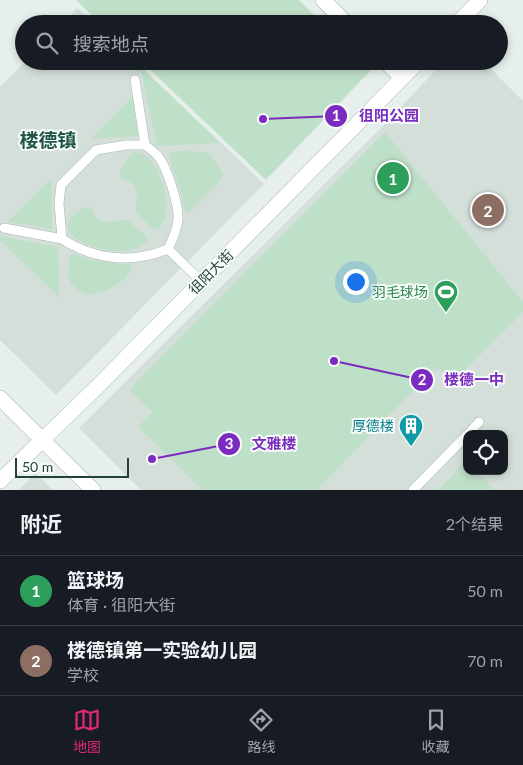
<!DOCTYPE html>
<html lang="zh">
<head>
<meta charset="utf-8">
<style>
	body { margin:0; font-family:Lato,"Noto Sans SC",sans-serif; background:#20242c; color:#f1f3f6 }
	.controls { position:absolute; right:15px; bottom:15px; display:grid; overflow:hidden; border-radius:10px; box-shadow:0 2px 8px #0003 }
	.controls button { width:45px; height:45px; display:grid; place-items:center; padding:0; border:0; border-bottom:1px solid #363941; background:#171b24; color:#f1f3f6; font:25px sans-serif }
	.scale { position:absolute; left:15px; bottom:12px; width:114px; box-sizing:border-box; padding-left:5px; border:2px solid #24423a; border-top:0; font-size:14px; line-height:18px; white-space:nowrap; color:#24423a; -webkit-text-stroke:4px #f7fbf9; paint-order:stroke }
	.you { position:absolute; left:355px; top:281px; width:18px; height:18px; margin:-12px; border:4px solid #fff; border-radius:50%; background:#1a73e8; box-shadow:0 0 0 8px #1a73e833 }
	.badge { display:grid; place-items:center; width:32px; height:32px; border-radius:50%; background:#db2777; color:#fff; font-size:16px; font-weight:700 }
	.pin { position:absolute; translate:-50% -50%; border:2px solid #fff; box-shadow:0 1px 5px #0006 }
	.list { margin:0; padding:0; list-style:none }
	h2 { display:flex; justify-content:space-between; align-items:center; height:65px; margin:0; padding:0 20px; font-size:21px }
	h2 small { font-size:16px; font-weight:400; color:#9ea1a6 }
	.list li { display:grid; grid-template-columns:32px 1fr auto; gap:15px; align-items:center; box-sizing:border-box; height:70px; padding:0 20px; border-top:1px solid #363941 }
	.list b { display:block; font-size:19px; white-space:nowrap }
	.list p { margin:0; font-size:16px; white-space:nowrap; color:#9ea1a6 }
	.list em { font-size:16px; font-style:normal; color:#9ea1a6 }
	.icon { flex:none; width:28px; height:28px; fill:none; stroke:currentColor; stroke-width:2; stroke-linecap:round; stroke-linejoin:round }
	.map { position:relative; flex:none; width:523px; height:490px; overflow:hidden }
	.search { position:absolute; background:#171b24; box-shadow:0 2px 8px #0003; left:15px; right:15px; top:15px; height:55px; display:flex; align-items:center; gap:12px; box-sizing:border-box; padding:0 18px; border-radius:28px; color:#9ea1a6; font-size:19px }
	.sheet { height:205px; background:#171b24 }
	nav { display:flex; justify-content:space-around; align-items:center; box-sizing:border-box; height:70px; border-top:1px solid #363941; background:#171b24; font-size:14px; color:#9ea1a6 }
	nav a { display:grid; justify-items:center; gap:2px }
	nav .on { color:#db2777 }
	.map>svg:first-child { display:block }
	.built { fill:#d4dfda; fill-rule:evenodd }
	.green { fill:#bfe0c8 }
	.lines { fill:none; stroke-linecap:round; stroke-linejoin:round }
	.service-casing { stroke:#a8b8b2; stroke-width:10 }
	.minor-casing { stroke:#a8b8b2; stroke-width:16 }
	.tertiary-casing { stroke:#a8b8b2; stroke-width:16 }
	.service { stroke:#fff; stroke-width:9 }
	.minor { stroke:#fff; stroke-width:15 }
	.tertiary { stroke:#fff; stroke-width:15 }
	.labels { text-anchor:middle; stroke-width:4; stroke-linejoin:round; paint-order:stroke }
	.street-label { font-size:14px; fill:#24423a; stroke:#f7fbf9 }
	.leisure-label { font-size:14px; fill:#27864d; stroke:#f7fbf9; text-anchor:end }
	.culture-label { font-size:14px; fill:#0d838f; stroke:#f7fbf9; text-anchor:end }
	.district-label { font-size:19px; font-weight:bold; fill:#1f5548; stroke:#f7fbf9 }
	.leader { fill:none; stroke:#7b2cbf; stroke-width:2 }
	.callout-dot { fill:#7b2cbf; stroke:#f7fbf9; stroke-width:2 }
	.mark-label { font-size:15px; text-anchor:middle; font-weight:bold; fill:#fff }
	.callout-label { font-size:15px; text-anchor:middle; font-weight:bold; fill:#7b2cbf; stroke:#f7fbf9; stroke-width:4; stroke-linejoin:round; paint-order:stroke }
</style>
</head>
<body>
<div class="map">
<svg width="523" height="490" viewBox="0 0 523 490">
	<rect width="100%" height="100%" fill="#e6efeb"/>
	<path class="built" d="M77,8l18,16h-32z
		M26,61h109l129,123 -208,211 -56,-55v-253z
		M444,61h39l40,40v389h-382l-62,-62 305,-303zM467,434h37v37h-37z
		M35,473l18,17h-34z"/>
	<path class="green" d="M76,0h223l24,24h-222z
		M141,61h220l10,9 -105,110z
		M140,66l80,77 -63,3z
		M133,96l5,40 -47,3z
		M385,132l138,170v10l-64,64 -25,-7 -117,121h-114l-65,-63 14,-15 -23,-22z
		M185,150l24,3 15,22 -7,9 -27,27 -4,1c-3,-5 -3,-10 -4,-16 -2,-11 -14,-33 -13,-43z
		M135,152c21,0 35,43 31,61 -1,6 -5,12 -8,17l-6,-2 -16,-16c0,-16 6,-29 -14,-33l-2,-3c0,-11 7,-17 15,-24z
		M51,178l1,51 -44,-7z
		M90,207c4,3 3,6 6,10 7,9 22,3 31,3l18,15 3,5c-5,4 -11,8 -17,10 -15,4 -55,-4 -62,-19 -1,-1 -1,-6 -1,-7 5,-9 11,-16 22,-17z
		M0,236l58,11 1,50 -59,-57z
		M75,254l15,6 43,5 -8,14 -17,11 -19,5 -12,-5 -6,-7 -3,-7 2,-21z
		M466,461l1,10h9l19,19h-57z"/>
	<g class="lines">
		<defs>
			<path id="service" d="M135,80l10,65
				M4,228l58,11
				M168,249c-36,15 -73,11 -106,-10l-3,-36 2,-18 35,-35 30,-5h19c4,3 9,7 12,10 10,11 22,50 21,64 -1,11 -5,20 -10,30l33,32
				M468,434l11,-12
				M413,490l54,-55"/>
			<path id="minor" d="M323,0l24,24
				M385,61l17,17"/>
			<path id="tertiary" d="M457,24l23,-24
				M0,398l93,92
				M0,481l99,-96 320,-324"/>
		</defs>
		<use href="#service" class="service-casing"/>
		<use href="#minor" class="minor-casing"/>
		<use href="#tertiary" class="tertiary-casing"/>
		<use href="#service" class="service"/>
		<use href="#minor" class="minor"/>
		<use href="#tertiary" class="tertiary"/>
	</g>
	<defs>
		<symbol id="stadium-pin" viewBox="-11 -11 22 30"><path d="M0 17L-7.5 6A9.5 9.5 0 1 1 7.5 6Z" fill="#2e9e5b" stroke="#f7fbf9"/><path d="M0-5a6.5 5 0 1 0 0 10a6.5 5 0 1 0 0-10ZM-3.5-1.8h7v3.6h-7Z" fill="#fff"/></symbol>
		<symbol id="building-pin" viewBox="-11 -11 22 30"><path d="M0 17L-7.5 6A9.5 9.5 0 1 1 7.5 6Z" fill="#0f9aa8" stroke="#f7fbf9"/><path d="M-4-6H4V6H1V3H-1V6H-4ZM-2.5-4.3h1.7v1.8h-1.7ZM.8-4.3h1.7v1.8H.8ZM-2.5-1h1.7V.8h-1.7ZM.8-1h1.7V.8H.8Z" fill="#fff"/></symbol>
	</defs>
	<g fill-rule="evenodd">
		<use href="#stadium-pin" x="432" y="278" width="28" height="38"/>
		<use href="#building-pin" x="397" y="412" width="28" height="38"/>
	</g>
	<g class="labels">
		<g class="street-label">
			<text transform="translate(211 272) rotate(-45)" y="5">徂阳大街</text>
		</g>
		<g class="leisure-label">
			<text x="428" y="297">羽毛球场</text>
		</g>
		<g class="culture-label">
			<text x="394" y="431">厚德楼</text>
		</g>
		<g class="district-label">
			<text x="48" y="147">楼德镇</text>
		</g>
	</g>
	<path class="leader" d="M263 119L336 116M334 361L422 380M152 459L229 444"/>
	<g class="callout-dot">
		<circle cx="263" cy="119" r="5"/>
		<circle cx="334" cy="361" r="5"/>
		<circle cx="152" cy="459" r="5"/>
		<circle cx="336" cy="116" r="12"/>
		<circle cx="422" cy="380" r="12"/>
		<circle cx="229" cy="444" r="12"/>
	</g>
	<g class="mark-label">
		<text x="336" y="121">1</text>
		<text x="422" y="385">2</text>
		<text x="229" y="449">3</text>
	</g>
	<g class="callout-label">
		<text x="389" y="121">徂阳公园</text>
		<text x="474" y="385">楼德一中</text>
		<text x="274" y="449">文雅楼</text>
	</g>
</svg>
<div class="controls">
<button><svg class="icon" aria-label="locate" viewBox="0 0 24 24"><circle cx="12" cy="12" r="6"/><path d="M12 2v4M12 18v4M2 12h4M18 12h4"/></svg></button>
</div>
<div class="scale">50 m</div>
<div class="you"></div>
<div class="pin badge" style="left:393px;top:178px;background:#2e9e5b">1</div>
<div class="pin badge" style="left:488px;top:210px;background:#8d6e63">2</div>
<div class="search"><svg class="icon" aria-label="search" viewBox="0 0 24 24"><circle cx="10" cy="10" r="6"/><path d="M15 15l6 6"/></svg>搜索地点</div>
</div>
<section class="sheet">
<h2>附近<small>2个结果</small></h2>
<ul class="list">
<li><span class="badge" style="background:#2e9e5b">1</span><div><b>篮球场</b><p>体育 · 徂阳大街</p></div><em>50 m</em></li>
<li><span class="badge" style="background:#8d6e63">2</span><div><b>楼德镇第一实验幼儿园</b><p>学校</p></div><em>70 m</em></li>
</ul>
</section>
<nav>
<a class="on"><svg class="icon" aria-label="map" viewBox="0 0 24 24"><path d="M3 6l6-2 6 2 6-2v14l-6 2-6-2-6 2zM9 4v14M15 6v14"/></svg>地图</a>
<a><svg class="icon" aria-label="directions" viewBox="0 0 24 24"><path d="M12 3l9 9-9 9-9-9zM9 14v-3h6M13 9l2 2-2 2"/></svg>路线</a>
<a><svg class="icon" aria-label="saved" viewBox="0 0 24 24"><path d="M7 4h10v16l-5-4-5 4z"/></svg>收藏</a>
</nav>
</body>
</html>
